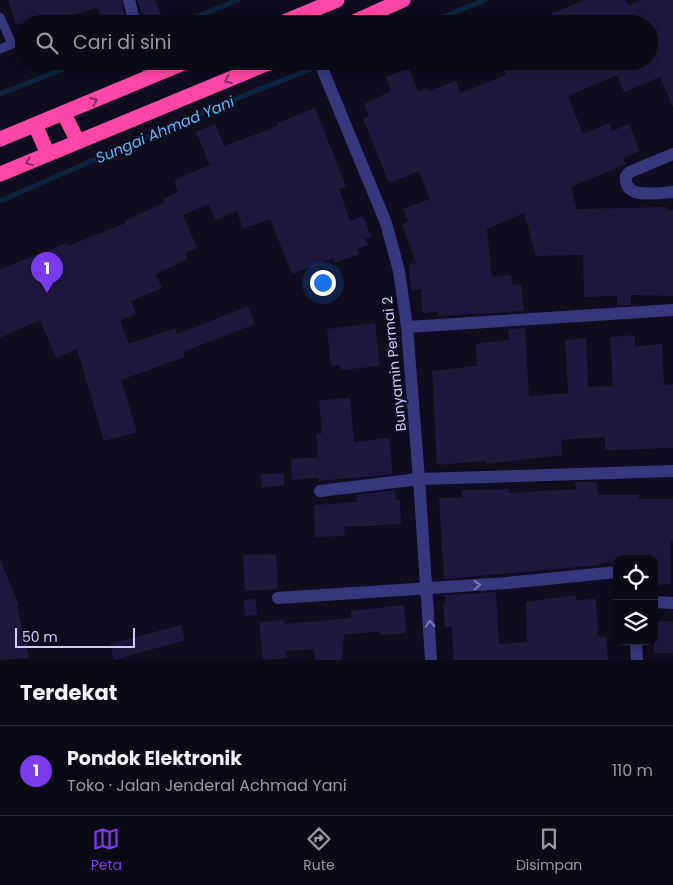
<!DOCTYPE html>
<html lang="id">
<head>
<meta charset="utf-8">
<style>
	body { margin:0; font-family:Poppins,sans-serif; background:#181723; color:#f1f3f6 }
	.controls { position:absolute; right:15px; bottom:15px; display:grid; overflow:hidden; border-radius:10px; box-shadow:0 2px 8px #0003 }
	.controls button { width:45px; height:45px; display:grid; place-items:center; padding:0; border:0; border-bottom:1px solid #2a2a35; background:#0a0916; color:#f1f3f6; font:25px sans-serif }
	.scale { position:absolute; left:15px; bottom:12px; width:120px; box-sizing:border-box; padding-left:5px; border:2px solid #cdcafe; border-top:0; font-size:14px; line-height:18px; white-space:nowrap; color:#cdcafe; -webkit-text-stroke:4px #0e0c1e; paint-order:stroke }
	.you { position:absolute; left:322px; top:282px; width:18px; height:18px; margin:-12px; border:4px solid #fff; border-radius:50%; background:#1a73e8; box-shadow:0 0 0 8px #1a73e833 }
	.badge { display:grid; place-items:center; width:32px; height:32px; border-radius:50%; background:#7c3aed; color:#fff; font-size:16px; font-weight:700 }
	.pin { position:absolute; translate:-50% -41px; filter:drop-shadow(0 1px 2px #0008) }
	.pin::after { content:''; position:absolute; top:26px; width:18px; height:15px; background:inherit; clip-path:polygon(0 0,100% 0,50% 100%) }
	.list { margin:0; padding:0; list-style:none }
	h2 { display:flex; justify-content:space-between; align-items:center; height:65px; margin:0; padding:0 20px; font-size:21px }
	h2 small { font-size:16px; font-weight:400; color:#999aa1 }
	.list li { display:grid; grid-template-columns:32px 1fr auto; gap:15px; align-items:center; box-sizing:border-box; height:90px; padding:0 20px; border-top:1px solid #2a2a35 }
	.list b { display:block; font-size:19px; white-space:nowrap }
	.list p { margin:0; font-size:16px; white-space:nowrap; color:#999aa1 }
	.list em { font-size:16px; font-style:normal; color:#999aa1 }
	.icon { flex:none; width:28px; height:28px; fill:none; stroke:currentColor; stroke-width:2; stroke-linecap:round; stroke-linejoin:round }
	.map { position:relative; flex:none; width:673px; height:660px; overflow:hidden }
	.search { position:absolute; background:#0a0916; box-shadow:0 2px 8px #0003; left:15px; right:15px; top:15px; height:55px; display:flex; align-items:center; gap:12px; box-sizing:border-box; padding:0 18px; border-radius:28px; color:#999aa1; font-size:19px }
	.sheet { height:155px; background:#0a0916 }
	nav { display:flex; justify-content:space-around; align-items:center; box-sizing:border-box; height:70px; border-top:1px solid #2a2a35; background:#0a0916; font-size:14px; color:#999aa1 }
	nav a { display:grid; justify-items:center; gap:2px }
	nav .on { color:#7c3aed }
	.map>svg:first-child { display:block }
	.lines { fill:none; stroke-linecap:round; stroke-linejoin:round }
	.stream { stroke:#0c2342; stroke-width:5 }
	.building { fill:#1e183f }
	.lane { stroke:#37387c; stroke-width:9 }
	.street { stroke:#37387c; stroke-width:12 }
	.highway { stroke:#fd46a7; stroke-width:15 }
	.oneway { stroke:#862962 }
	.oneway2 { stroke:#7a7ab6 }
	.labels { text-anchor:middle; stroke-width:4; stroke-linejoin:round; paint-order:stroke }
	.street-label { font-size:14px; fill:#cdcafe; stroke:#0e0c1e }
	.water-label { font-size:15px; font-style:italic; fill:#59b9fd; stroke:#0e0c1e }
</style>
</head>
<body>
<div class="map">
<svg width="673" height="660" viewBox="0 0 673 660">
	<rect width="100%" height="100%" fill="#0e0c1e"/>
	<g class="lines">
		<path class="stream" d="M178,24l60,-24
			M425,24l60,-24
			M0,94l83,-33
			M0,201l220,-96 111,-44"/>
	</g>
	<path class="building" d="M8,0h113l5,22 -24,2 -4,-17 -25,8 2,9h-59z
		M137,0h18l6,16 -16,7z
		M584,0h41l4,5 11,-5h33v107l-13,-30 -36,15 -7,-17 -49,21 15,38 26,-11 3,8 17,-7 11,27 -17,7 3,6 -55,23 6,22 90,-2v3h6v86l-42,-1v10h-14v-9l-33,1 -1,-42 -47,1 -12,-43 -37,16 5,48 19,-2 1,10 9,-1 3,27 -85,5 -1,-4 -16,1 -1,-24 -10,1 -2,-26 7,-1 -14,-39 6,-2 -5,-13 27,-10 -11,-28 -30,12 -26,-64 6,-3 -5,-12 27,-13 -5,-14 23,-9 9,24 9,-4 1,3 28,-10 4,12 46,-18 -5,-14h148v-37h-122z
		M315,108l31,78 -7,3 11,32 13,-5 8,21 -6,2 3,6 -11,4 2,5 -24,9 -2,-5 -41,16 -22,-55 -27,10 -6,-18 -22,9 -6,-16 -26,11 14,33 -12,5 2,6 -31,15 6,14 -31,13 5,13 -16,7 9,23 46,-16 2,6 71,-28 7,18 -72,28 2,5 -64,23 16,52 -33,9 -27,-92 -21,9 -16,-38 -40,18v-69l67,-26 1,3 58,-23 -1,-2 40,-19 -2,-3 15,-7 -4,-12 36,-15 -14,-33 19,-8 9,22 54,-20 -1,-3z
		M375,323l5,43 -39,4 -1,-5 -9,1 -4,-37z
		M525,328l4,68 39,-3 -3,-53 21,-2 2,49 25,-1 -3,-49 25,-2v11l27,-2 2,41 9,-1v64l-68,2v-13l-44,3 1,15 -76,9v-3l-49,4 -5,-94 45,-5 -1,-22 33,-4 -1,-11z
		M350,398l4,44 35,-4 4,36 -74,7 -1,-3 -26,2 -1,-21 27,-2 -2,-23 6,-1 -3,-33z
		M284,473v12l-22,3 -1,-14z
		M575,482h22l1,13h41v4h34v42h-3l1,43 -15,1 -1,-26h-38v3l-16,1v2l-157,14 -5,-81 23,-1v-7l47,-1v4l67,-4z
		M395,490l1,10h4l1,24 -57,3 1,9 -30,1 -1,-32 43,-3 -1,-7z
		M276,554l2,35 -33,2 -2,-36z
		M0,559l19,47h-2l12,52 -29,2z
		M496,592l3,52 28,-2 -1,-40 50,-7v5l20,-1 2,38h8l2,23h-154l-2,-33h-7l-2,-24h3l-1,-8z
		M256,599l1,16 -12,1 -1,-16z
		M404,605l2,28 -26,2 -1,-3 -35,2 -2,26h-27l-1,-11 -28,2 1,7 -24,2 -4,-38 25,-2v4l67,-6v-7z
		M654,621h19v32h-19z
		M181,625l4,15 -71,20 -4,-16z"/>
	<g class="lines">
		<path class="lane" d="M0,17l12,27 -12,5"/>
		<path class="street" d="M129,0l6,24
			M145,61l5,16
			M319,61l67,162 13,48 8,56 12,152 12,181
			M673,154l-43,18 -4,4c-3,24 32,17 47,16
			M407,327l266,-17
			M320,491l99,-12 254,-8
			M278,598l229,-15 110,-11
			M654,602l19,1
			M636,641l1,19"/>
		<path class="highway" d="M279,24l58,-24
			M349,24l54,-24
			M64,114l14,28
			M35,125l13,29
			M0,139l188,-78
			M0,174l273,-113"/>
	</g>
	<defs><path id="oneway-chevron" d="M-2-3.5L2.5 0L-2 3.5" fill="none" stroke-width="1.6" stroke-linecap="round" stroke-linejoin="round" transform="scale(1.25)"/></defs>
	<g class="oneway">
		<use href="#oneway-chevron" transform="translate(228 80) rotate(158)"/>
		<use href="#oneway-chevron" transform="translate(94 101) rotate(-23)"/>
		<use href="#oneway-chevron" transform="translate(29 162) rotate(158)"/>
	</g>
	<g class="oneway2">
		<use href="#oneway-chevron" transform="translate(477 585) rotate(-3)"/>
		<use href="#oneway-chevron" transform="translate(430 624) rotate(-93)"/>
	</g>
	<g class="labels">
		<g class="street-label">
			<text transform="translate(394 364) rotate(-96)" y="5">Bunyamin Permai 2</text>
		</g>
		<g class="water-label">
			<text transform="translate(165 130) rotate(-23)" y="5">Sungai Ahmad Yani</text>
		</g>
	</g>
</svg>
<div class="controls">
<button><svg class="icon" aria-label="locate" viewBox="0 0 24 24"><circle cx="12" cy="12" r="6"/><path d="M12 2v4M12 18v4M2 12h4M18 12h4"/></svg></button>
<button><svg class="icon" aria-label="layers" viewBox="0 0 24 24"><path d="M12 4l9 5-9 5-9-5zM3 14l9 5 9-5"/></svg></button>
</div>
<div class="scale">50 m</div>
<div class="you"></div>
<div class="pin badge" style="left:47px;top:293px">1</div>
<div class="search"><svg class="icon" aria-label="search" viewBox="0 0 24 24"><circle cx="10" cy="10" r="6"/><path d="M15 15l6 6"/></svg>Cari di sini</div>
</div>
<section class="sheet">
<h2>Terdekat<small></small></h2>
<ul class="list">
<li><span class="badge">1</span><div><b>Pondok Elektronik</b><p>Toko · Jalan Jenderal Achmad Yani</p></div><em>110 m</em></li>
</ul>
</section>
<nav>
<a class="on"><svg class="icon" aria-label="map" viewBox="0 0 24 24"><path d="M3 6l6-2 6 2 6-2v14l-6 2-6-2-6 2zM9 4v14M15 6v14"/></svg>Peta</a>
<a><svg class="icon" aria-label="directions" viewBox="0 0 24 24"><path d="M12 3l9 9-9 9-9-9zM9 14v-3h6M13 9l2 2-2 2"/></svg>Rute</a>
<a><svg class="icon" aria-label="saved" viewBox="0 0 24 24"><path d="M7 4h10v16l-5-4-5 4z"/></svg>Disimpan</a>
</nav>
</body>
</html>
